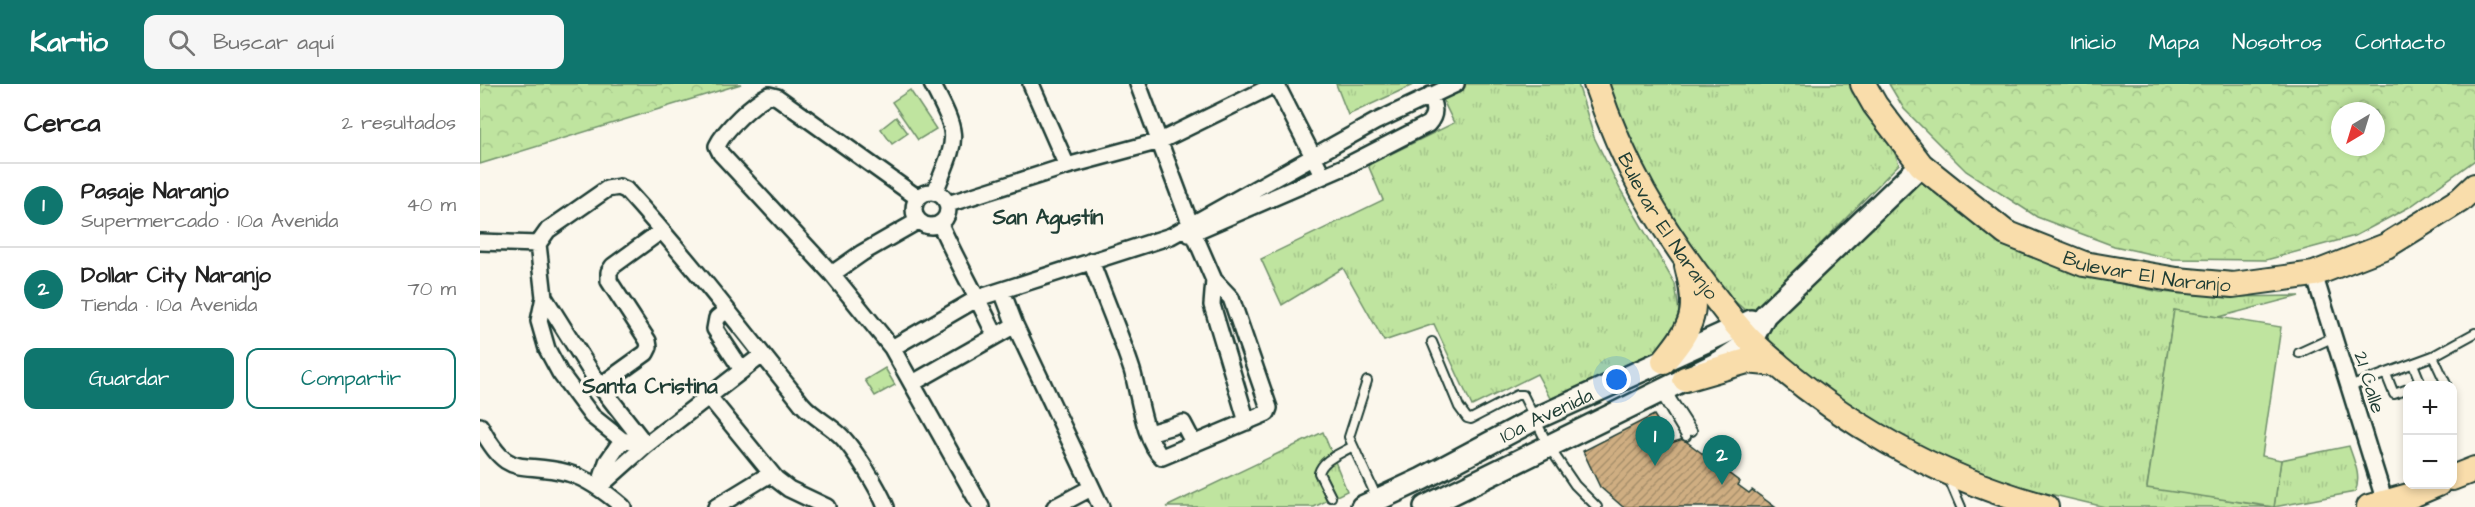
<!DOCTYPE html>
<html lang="es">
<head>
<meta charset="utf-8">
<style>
	body { margin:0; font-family:"Architects Daughter",sans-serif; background:#f6f6f6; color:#222 }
	.controls { position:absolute; right:18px; bottom:18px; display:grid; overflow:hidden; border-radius:12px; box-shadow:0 3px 9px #0003 }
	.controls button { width:54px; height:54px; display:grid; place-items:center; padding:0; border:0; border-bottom:2px solid #e0e0e0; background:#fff; color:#222; font:30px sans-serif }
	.compass { position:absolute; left:1851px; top:18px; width:54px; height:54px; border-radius:50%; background:#fff; box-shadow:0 3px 9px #0003; rotate:218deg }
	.you { position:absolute; left:1137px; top:296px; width:21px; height:21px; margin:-15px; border:4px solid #fff; border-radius:50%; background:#1a73e8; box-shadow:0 0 0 9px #1a73e833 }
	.badge { display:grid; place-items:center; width:39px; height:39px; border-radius:50%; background:#0f766e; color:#fff; font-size:20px; font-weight:700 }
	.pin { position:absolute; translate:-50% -50px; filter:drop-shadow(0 2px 3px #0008) }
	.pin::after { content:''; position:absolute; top:32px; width:21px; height:18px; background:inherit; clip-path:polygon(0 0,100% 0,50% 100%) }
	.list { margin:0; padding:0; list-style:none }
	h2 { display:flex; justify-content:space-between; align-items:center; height:78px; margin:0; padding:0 24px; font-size:26px }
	h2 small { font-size:20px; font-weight:400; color:#767676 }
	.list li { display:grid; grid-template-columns:39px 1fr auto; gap:18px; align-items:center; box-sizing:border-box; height:84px; padding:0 24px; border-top:2px solid #e0e0e0 }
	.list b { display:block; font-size:22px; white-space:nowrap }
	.list p { margin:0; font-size:20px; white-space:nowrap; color:#767676 }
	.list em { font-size:20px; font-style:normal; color:#767676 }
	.actions { display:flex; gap:12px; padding:18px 24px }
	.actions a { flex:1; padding:14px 0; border:2px solid #0f766e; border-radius:12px; text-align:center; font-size:21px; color:#0f766e }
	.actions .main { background:#0f766e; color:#fff }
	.icon { flex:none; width:33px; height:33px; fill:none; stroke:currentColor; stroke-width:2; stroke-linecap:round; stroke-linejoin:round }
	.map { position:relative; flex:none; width:1995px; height:423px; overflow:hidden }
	header { display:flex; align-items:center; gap:36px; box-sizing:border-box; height:84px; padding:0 30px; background:#0f766e; color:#fff }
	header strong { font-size:28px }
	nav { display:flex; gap:33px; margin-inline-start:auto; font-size:21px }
	.search { width:420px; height:54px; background:#f6f6f6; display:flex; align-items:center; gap:15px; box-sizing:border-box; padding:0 21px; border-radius:12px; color:#767676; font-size:22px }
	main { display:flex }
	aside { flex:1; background:#fff }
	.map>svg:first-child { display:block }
	.grass { fill:url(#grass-tufts); stroke:#6f906a; stroke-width:1.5 }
	.forest { fill:url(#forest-crowns); stroke:#6f906a; stroke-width:1.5; fill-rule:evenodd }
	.garden { fill:#bfe49f; stroke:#6f906a; stroke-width:1.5 }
	.building { fill:url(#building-hatch); stroke:#1f3d34; stroke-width:1.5 }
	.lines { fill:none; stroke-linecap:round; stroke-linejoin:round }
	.lane-casing { stroke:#1f3d34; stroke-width:12 }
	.street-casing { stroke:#1f3d34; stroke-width:20 }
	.secondary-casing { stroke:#1f3d34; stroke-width:26 }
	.primary-casing { stroke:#1f3d34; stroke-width:28 }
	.lane { stroke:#fbf7ec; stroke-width:8 }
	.street { stroke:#fbf7ec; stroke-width:15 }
	.secondary { stroke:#fbf7ec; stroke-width:21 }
	.primary { stroke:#f9ddab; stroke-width:24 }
	.labels { text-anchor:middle; stroke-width:6; stroke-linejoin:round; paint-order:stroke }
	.street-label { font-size:20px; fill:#1f3d34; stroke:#fbf7ec }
	.neighbourhood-label { font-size:21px; font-weight:bold; fill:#1f3d34; stroke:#fbf7ec }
</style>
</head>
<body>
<header>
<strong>Kartio</strong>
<div class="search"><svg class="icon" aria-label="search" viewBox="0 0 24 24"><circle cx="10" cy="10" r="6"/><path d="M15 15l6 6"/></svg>Buscar aquí</div>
<nav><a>Inicio</a><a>Mapa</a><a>Nosotros</a><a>Contacto</a></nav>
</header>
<main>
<aside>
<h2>Cerca<small>2 resultados</small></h2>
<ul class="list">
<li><span class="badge">1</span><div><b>Pasaje Naranjo</b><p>Supermercado · 10a Avenida</p></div><em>40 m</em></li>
<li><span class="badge">2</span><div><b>Dollar City Naranjo</b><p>Tienda · 10a Avenida</p></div><em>70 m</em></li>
</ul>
<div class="actions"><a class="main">Guardar</a><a>Compartir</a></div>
</aside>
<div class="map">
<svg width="1995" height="423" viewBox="0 0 1995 423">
	<defs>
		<pattern id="grass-tufts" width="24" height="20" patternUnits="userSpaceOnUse" patternTransform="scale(1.5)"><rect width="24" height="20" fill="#bfe49f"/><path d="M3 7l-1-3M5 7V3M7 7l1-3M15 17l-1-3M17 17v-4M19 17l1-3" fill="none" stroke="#a4c48a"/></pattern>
		<pattern id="forest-crowns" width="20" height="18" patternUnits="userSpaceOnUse" patternTransform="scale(1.5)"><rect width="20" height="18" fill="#bfe49f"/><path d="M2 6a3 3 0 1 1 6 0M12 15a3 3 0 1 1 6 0" fill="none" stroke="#a4c48a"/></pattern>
		<pattern id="building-hatch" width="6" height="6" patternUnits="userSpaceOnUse" patternTransform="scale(1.5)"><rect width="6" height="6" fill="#cfae82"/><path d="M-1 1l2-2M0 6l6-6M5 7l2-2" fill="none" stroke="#a78f6b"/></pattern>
	</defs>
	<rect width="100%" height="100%" fill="#fbf7ec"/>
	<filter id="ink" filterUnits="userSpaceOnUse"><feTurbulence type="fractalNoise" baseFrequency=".0167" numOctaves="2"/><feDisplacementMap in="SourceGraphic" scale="12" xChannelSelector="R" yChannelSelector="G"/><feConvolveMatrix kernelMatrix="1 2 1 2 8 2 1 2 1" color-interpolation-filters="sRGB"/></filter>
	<g filter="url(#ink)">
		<path class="grass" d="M856,0h79l-67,31z
			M955,0h143l16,53 26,52 55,95 4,28 -7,20 -12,17 -109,51 -14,-26 -65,32 -38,-82 -50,17 -41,-73 -61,37 -21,-46 122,-59 -15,-35 86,-42z
			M1127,0h246l38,59 8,21 -144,147h-9l-28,-24 -50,-71 -29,-51z
			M1438,98l12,4 53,41 45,29 67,22 65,14 71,5 68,-1 -80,21 -45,-7 -27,177 124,20h-166l-98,-23 -85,-37 -71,-39 -76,-59 -7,-11 1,-10z
			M405,284l10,17 -20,11 -10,-16z
			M843,348l24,59 -33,16h-148z
			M1869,362c5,15 13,31 6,46l-81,15 7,-47z"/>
		<path class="forest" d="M0,0h261l-261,80z
			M1409,0h586v76l-64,46 -56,30 -89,24 -93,-1 -59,-13 -77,-29 -71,-46 -62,-62zM1860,27h36v36h-36z"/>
		<path class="garden" d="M430,6l26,39 -18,11 -26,-38z
			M416,33l12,16 -16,11 -11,-15z
			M1694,226l107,17 -19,129 19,4 -7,47 -127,-19z"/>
		<path class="building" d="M1174,331l17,28 12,-4 57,43 -2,3 11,8 3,-3 23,17h-152l-23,-20 -17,-36z"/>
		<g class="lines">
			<defs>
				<path id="lane" d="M952,258l27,65 8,11 4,1 46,-24h6l26,52 26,38 22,22
					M1819,269l35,-16
					M1953,272l13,28
					M1933,280l6,15 -3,7
					M1906,290l8,20 14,-5
					M887,297l-18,56 28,61
					M1869,303l84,-31 42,-23
					M1187,304l5,12 20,31
					M1180,309l26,43
					M1469,395l12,28
					M851,413l-12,-24c4,-14 21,-19 32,-26"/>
				<path id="street" d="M452,0c29,55 25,52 3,108
					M551,0l36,82
					M796,0l47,92
					M434 125a17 17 0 1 1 34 0a17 17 0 1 1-34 0Z
					M438,114l-141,-101 -8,-2c-16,8 -44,34 -52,51l4,8 111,120 60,74 89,159
					M468,120l119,-38 93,-25 116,-57
					M460,140c17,38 38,74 55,111
					M709,150l155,-67 84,-43c9,-10 6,-17 2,-29
					M0,158l58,2
					M611,177c13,36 29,72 41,109 7,23 12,71 30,87l105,-44 2,-5 -38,-110 -17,-18 -20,-46 -56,-150
					M352,190l30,-21 56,-32
					M1834,190l71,228
					M734,196l-2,25 35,117
					M522,207l13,34 86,182
					M64,213l56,89 46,59 -47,42
					M247,226l-10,8 -2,11 27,41
					M412,264l86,-50 193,-62 204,-114 81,-38
					M282,271l-116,90 -24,-5 -30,-24 -32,-43 -13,-24 -8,-28 5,-24 -6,-53 10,-14 59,-41 12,-2 7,3c62,68 118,142 176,214 11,13 27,20 39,32 14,14 38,53 45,71
					M433,299l102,-58
					M120,302l46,-33 3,-6 -1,-6 -39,-60v-9l4,-6 48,-35
					M230,314l66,81 13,10 38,18
					M0,342c29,55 38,34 88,47 21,6 39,20 55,34
					M669,349l34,-10 11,21
					M119,403l8,-25 15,-22
					M236,423l54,-33
					M575,423l36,-19"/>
				<g id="secondary">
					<path id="s1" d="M882,423l60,-28 113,-60 216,-98"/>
					<path d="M945,423l295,-145 31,-21 14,-26 156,-150"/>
				</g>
				<g id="primary">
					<path id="s2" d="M1116,0c27,80 62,140 113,206 14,17 27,37 43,52 84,78 184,135 294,165"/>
					<path id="s3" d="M1383,0l12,21 46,60 85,68 78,31 93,16 56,5 81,-11 72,-28 74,-46 15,-14"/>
					<path d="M1184,277c30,-37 35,-48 23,-95"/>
					<path d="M1205,295l62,-18 30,3"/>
					<path d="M1972,394l23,-9"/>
					<path d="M1889,423l43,-12 26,-11"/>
				</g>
			</defs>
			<use href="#lane" class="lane-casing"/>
			<use href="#street" class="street-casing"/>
			<use href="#secondary" class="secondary-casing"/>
			<use href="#primary" class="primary-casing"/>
			<use href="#lane" class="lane"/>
			<use href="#street" class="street"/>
			<use href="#secondary" class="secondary"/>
			<use href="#primary" class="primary"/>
		</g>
	</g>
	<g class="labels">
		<g class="street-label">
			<text dy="7" stroke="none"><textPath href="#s2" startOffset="160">Bulevar El Naranjo</textPath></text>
			<text dy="7" stroke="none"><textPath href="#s3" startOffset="356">Bulevar El Naranjo</textPath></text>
			<text transform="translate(1890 298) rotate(73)" y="7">21 Calle</text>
			<text dy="7" stroke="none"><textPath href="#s1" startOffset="206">10a Avenida</textPath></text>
		</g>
		<g class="neighbourhood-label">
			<text x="568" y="140">San Agustín</text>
			<text x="170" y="309">Santa Cristina</text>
		</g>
	</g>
</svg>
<div class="controls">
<button>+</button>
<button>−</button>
</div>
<svg class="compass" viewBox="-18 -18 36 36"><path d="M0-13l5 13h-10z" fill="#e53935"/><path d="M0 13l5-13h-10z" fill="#767676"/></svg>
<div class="you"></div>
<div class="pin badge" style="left:1175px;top:382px">1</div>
<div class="pin badge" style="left:1242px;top:401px">2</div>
</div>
</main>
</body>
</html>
